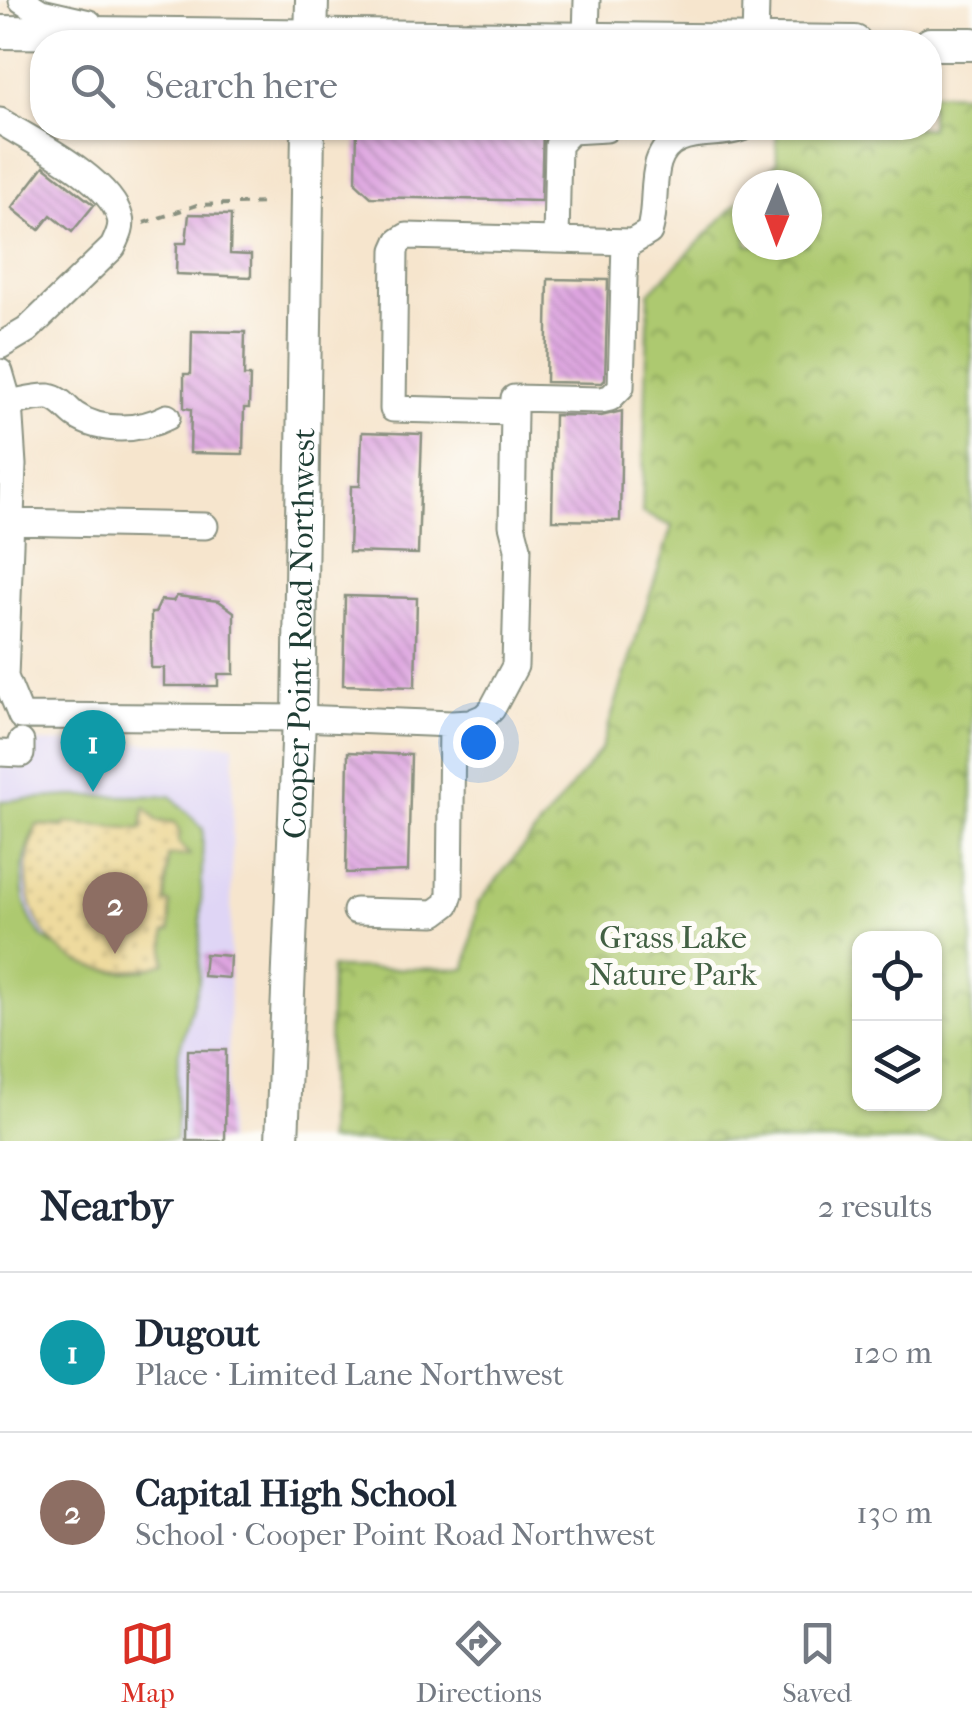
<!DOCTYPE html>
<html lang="en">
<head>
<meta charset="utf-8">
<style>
	body { margin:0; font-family:"IM FELL French Canon",serif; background:#f2f2f3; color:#1f2937 }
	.controls { position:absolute; right:30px; bottom:30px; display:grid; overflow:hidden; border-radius:20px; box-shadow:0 2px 8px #0004 }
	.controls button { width:90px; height:90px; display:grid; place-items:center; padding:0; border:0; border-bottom:2px solid #e0e1e3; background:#fff; color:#1f2937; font:50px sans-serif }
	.compass { position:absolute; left:732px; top:170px; width:90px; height:90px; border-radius:50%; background:#fff; box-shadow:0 2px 8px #0004; rotate:181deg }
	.you { position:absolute; left:478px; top:742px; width:35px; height:35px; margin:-25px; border:8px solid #fff; border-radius:50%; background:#1a73e8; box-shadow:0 0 0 15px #1a73e833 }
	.badge { display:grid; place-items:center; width:65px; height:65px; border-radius:50%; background:#d93025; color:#fff; font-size:32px; font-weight:700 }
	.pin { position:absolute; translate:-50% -82px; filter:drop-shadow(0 2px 5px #0008) }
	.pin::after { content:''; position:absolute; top:52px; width:35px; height:30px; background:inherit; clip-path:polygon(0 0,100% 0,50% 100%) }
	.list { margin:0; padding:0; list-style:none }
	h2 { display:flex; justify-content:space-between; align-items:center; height:130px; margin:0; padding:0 40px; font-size:42px }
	h2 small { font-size:32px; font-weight:400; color:#747a83 }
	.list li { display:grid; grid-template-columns:65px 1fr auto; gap:30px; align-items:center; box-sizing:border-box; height:160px; padding:0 40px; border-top:2px solid #e0e1e3 }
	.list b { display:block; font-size:38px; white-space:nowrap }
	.list p { margin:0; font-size:32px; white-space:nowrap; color:#747a83 }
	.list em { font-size:32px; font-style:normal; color:#747a83 }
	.icon { flex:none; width:55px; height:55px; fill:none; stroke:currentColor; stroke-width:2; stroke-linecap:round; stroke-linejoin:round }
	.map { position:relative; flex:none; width:972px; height:1141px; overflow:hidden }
	.search { position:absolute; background:#fff; box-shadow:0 2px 8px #0004; left:30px; right:30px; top:30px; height:110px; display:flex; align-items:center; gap:25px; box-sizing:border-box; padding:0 35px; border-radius:40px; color:#747a83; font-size:38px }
	.sheet { height:450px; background:#fff }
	nav { display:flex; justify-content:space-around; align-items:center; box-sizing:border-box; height:140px; border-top:2px solid #e0e1e3; background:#fff; font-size:28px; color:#747a83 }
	nav a { display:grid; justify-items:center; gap:5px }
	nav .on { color:#d93025 }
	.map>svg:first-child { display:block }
	.built { fill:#dfd5f5 }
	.green { fill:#adc970; stroke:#668352; stroke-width:2.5; fill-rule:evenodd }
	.sand { fill:url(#sand-dots); stroke:#868c69; stroke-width:2.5 }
	.park { fill:url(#park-crowns); stroke:#668352; stroke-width:2.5; fill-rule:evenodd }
	.building { fill:url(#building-back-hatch) }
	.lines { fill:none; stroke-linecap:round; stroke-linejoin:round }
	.minor-casing { stroke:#8a9180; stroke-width:29 }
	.major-casing { stroke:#8a9180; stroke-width:36 }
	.path { stroke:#8a9180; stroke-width:4; stroke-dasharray:8 8; stroke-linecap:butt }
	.minor { stroke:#fff; stroke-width:25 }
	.major { stroke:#fff; stroke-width:32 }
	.labels { text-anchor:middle; stroke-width:10; stroke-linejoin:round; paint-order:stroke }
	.street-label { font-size:32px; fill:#1f3d34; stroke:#fdfcf7 }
	.park-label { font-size:32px; fill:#426043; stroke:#fdfcf7 }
</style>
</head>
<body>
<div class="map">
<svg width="972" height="1141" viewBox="0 0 972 1141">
	<defs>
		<pattern id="sand-dots" width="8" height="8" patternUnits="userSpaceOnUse" patternTransform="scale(2.5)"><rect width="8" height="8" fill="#eeda9e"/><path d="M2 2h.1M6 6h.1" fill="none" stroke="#ccbc89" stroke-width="1.8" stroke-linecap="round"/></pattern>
		<pattern id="park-crowns" width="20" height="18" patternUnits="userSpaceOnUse" patternTransform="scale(2.5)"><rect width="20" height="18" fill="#adc970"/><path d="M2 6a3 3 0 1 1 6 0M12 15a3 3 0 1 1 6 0" fill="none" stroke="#8ca45d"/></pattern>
		<pattern id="building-back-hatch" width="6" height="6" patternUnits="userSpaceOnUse" patternTransform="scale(2.5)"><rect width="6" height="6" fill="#dea5e0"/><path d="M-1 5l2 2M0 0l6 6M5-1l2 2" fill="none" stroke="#b388b6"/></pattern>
	</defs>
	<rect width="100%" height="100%" fill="#fdfcf7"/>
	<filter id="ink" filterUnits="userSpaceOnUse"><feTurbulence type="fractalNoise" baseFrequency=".01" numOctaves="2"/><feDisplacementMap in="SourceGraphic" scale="20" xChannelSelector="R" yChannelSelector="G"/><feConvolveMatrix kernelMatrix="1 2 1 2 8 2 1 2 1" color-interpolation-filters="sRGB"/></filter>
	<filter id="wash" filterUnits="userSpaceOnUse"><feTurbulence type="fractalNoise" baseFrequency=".0048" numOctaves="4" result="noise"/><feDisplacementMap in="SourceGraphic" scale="40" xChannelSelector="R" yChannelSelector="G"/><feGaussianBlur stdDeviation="2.25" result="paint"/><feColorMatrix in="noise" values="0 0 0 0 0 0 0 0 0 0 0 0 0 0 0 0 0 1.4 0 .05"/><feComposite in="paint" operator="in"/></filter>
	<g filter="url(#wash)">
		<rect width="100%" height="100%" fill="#f6e5cd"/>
		<path class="built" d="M0,742l234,2 -7,397h-227z"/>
		<path class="green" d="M68,796h103l32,33 -4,152 -21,74 -2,85 -176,1v-340zM145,808l12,13 17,1 6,12 -2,8 11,12 -21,2 -3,46 5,2v27l-5,1 -20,38c-34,5 -45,0 -75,-16 -8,-5 -20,-9 -27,-17 -28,-31 -25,-77 -6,-112l105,4z"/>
		<path class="sand" d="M145,807l12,14 18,2 5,11 -2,8 11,13 -21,1 -3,46 5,1v28l-5,2v30c-94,33 -165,-44 -128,-138l27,2 1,-4 77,6z"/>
		<path class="park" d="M930,93l42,1v1047h-645l4,-173 135,1 12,-66 123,-153 71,-224 -30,-13 7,-220 98,-100v52h60v-60h-52l22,-22 -1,-35h154zM860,938h74v166h-74z"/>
		<g id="blocks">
			<path class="building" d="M357,128h186l-2,73 -170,-4 -15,-14z
				M44,166l50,39 -22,27 -21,-17 -12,15 -27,-22z
				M189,214l42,1 -1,39 21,1v22l-75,-3 1,-31h9z
				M548,279l60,1 -3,100 -3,3 -56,-1z
				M192,331l53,1 -1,44h6l-1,32h-5l-1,46 -53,-1 1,-44 -7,-1v-34h7z
				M622,411l-2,110 -68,-1 2,-105 47,1z
				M362,432l60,2 -4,120 -69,-2 2,-66h9z
				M177,596l42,5 15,11v62h-16v12h-54v-18h-13v-55h4l6,-13 12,1z
				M345,596l72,2 -2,89 -72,-2z
				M348,752l63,3 -3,116 -62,2z
				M205,954l25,2 -1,22 -26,-2z
				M188,1050h38l-1,91h-38z"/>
		</g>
	</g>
	<g filter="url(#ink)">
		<use href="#blocks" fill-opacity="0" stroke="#8a9180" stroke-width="2.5"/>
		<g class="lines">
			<defs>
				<path id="minor" d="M22,0l19,12 48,11
					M586,38l1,-38
					M755,42l1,-42
					M0,121c32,20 110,58 120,97 3,10 -3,20 -7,29l-86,83 -27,16
					M556,240l2,-95 13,-14 35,-2
					M0,372l9,31 4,62 -8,212 16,39 278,2 153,6 -2,170 -3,10 -12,9 -79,-2
					M514,398l87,2 9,-2 11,-11 4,-145
					M9,403c12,-2 28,-7 40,-6 12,2 18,12 26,18 26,18 65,16 92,2
					M11,522l194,4
					M452,724l18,-1 14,-6 8,-8 23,-43 3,-118 -6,-23 2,-113 -121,-3 2,-159 4,-9 8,-5 225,6 17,-10c11,-30 -5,-78 30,-93 20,-9 43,-3 63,-11
					M0,753l21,1v-12"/>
				<g id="major">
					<path d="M0,32l855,10"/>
					<path d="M311,42l1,-42"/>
					<path d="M930,44h42"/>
					<path id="s1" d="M282,1141l17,-423 9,-590"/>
				</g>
			</defs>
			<use href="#minor" class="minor-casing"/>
			<use href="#major" class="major-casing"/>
			<path class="path" d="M144,223l53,-18 73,-2"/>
			<use href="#minor" class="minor"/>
			<use href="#major" class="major"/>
		</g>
	</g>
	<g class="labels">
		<g class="street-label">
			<text dy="11" stroke="none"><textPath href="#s1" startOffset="508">Cooper Point Road Northwest</textPath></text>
		</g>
		<g class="park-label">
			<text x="673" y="948">Grass Lake<tspan x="673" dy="37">Nature Park</tspan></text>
		</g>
	</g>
</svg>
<div class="controls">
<button><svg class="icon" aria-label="locate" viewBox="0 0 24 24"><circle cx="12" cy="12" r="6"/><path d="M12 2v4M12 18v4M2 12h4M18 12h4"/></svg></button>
<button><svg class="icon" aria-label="layers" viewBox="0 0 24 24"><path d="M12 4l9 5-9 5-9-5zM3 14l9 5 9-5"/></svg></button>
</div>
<svg class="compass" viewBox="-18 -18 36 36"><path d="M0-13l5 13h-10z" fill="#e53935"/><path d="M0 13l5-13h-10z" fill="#747a83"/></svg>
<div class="you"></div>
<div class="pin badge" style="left:93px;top:792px;background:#0f9aa8">1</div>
<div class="pin badge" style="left:115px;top:954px;background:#8d6e63">2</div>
<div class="search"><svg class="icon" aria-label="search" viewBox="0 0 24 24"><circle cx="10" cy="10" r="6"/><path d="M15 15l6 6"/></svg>Search here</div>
</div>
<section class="sheet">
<h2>Nearby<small>2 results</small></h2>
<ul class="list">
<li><span class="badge" style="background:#0f9aa8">1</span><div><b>Dugout</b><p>Place · Limited Lane Northwest</p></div><em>120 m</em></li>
<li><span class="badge" style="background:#8d6e63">2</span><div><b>Capital High School</b><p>School · Cooper Point Road Northwest</p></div><em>130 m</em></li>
</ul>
</section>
<nav>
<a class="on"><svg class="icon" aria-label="map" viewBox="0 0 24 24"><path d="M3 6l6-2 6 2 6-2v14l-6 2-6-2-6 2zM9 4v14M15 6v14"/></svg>Map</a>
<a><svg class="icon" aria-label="directions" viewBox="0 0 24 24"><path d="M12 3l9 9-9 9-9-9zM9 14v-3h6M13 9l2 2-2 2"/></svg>Directions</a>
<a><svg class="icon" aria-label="saved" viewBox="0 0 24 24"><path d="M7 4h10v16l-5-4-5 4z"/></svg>Saved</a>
</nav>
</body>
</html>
